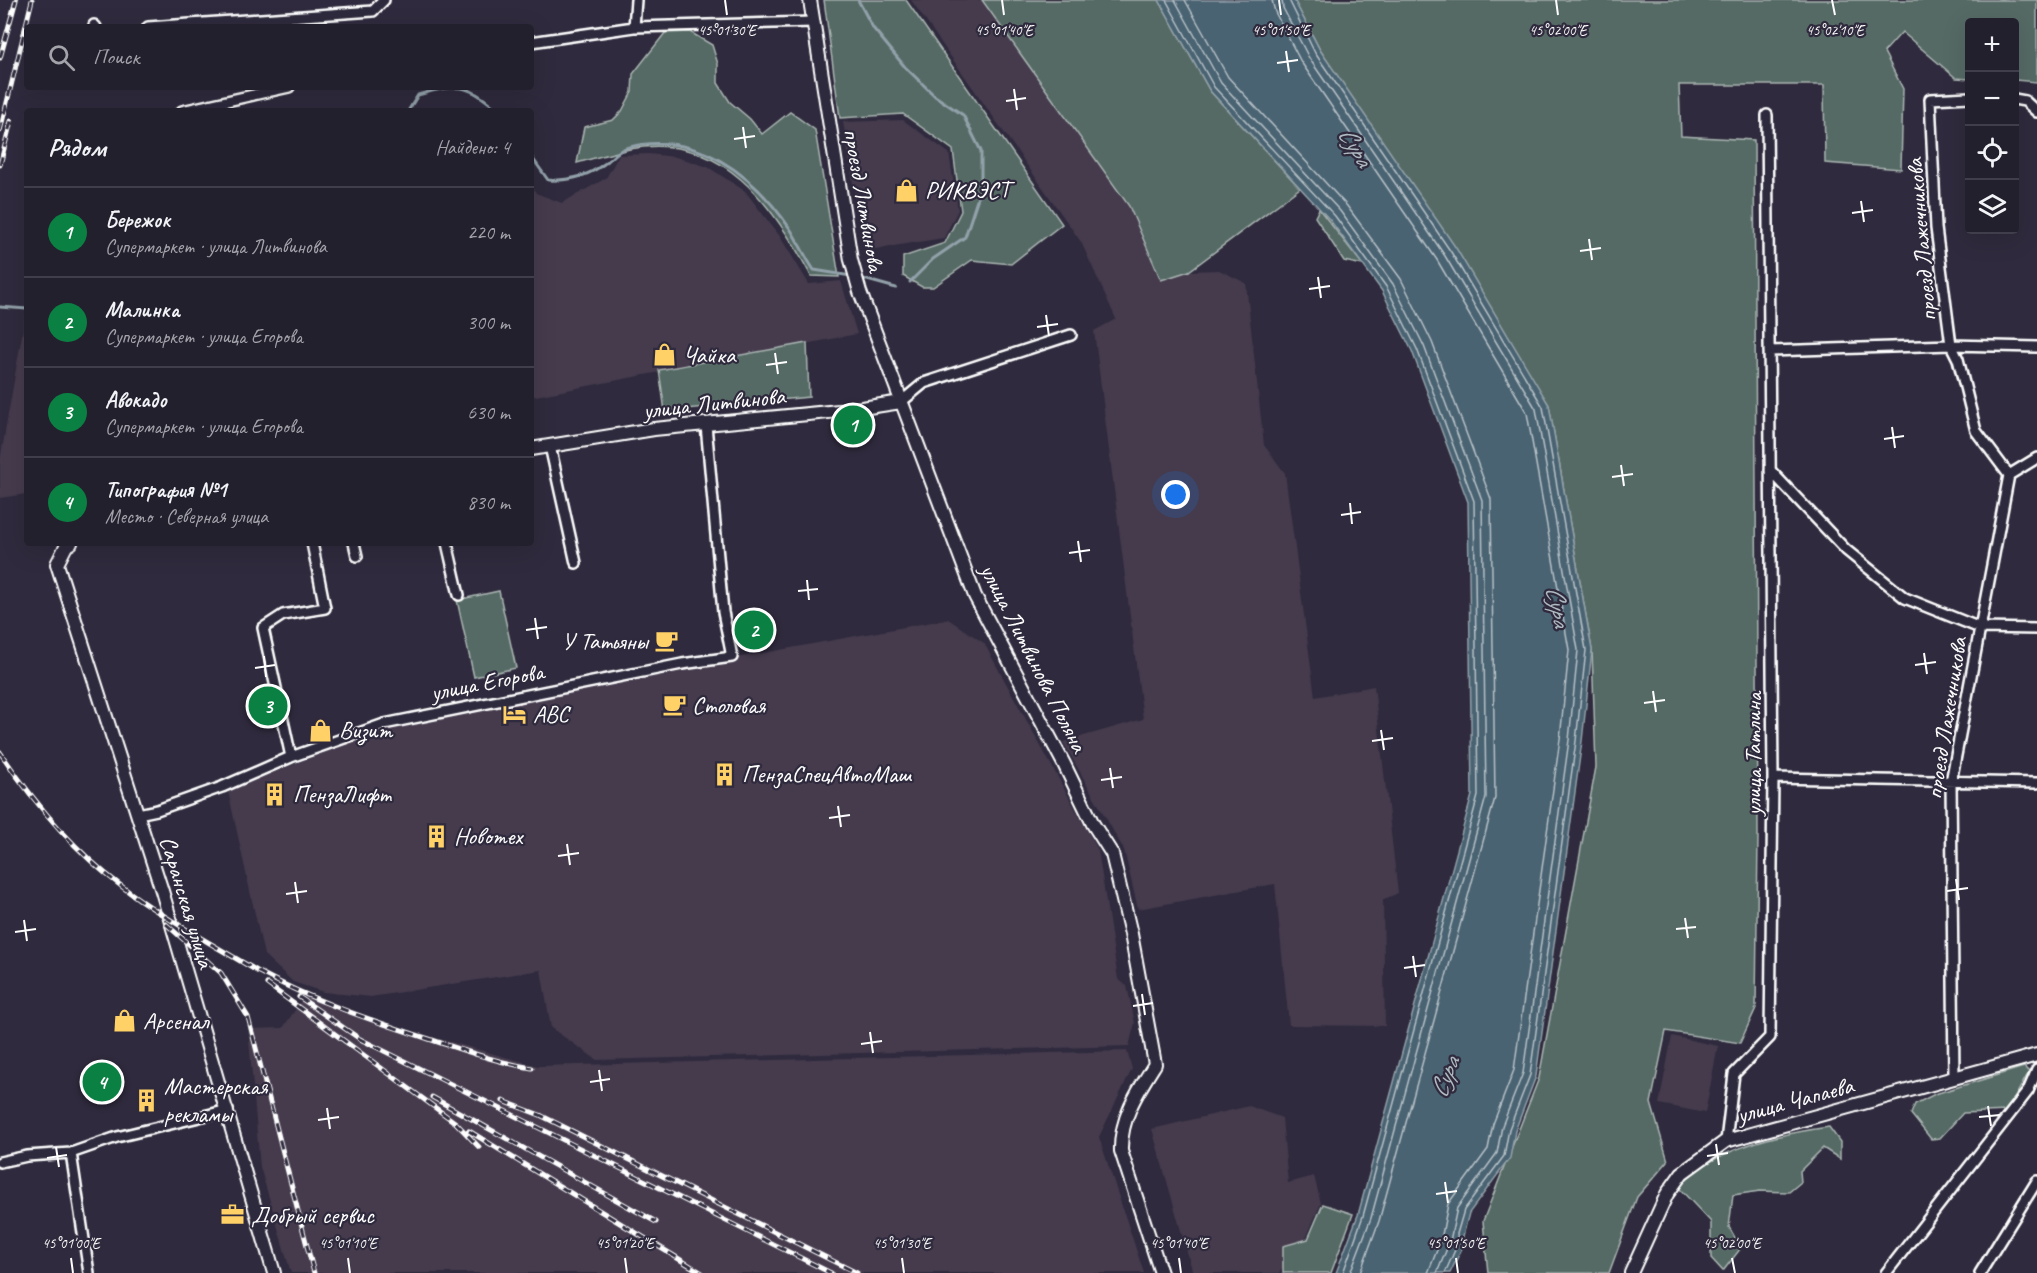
<!DOCTYPE html>
<html lang="ru">
<head>
<meta charset="utf-8">
<style>
	body { margin:0; font-family:Caveat,sans-serif; background:#2f2d3a; color:#f1f3f6 }
	.controls { position:absolute; right:18px; top:18px; display:grid; overflow:hidden; border-radius:6px; box-shadow:0 6px 24px #0002 }
	.controls button { width:54px; height:54px; display:grid; place-items:center; padding:0; border:0; border-bottom:2px solid #403e4a; background:#23202e; color:#f1f3f6; font:30px sans-serif }
	.you { position:absolute; left:1176px; top:495px; width:21px; height:21px; margin:-15px; border:4px solid #fff; border-radius:50%; background:#1a73e8; box-shadow:0 0 0 9px #1a73e833 }
	.badge { display:grid; place-items:center; width:39px; height:39px; border-radius:50%; background:#0b8043; color:#fff; font-size:20px; font-weight:700 }
	.pin { position:absolute; translate:-50% -50%; border:3px solid #fff; box-shadow:0 2px 6px #0006 }
	.list { margin:0; padding:0; list-style:none }
	h2 { display:flex; justify-content:space-between; align-items:center; height:78px; margin:0; padding:0 24px; font-size:26px }
	h2 small { font-size:20px; font-weight:400; color:#a3a3aa }
	.list li { display:grid; grid-template-columns:39px 1fr auto; gap:18px; align-items:center; box-sizing:border-box; height:90px; padding:0 24px; border-top:2px solid #403e4a }
	.list b { display:block; font-size:22px; white-space:nowrap }
	.list p { margin:0; font-size:20px; white-space:nowrap; color:#a3a3aa }
	.list em { font-size:20px; font-style:normal; color:#a3a3aa }
	.icon { flex:none; width:33px; height:33px; fill:none; stroke:currentColor; stroke-width:2; stroke-linecap:round; stroke-linejoin:round }
	.map { position:relative; flex:none; width:2037px; height:1273px; overflow:hidden }
	.search { position:absolute; background:#23202e; box-shadow:0 6px 24px #0002; left:24px; top:24px; width:510px; height:66px; display:flex; align-items:center; gap:15px; box-sizing:border-box; padding:0 21px; border-radius:6px; color:#a3a3aa; font-size:22px }
	.panel { position:absolute; background:#23202e; box-shadow:0 6px 24px #0002; left:24px; top:108px; width:510px; height:438px; border-radius:6px }
	.map>svg:first-child { display:block }
	.built { fill:#453a4e }
	.green { fill:#566b65; stroke:#aab5b2; stroke-width:1.5 }
	.water { fill:#4a6372; stroke:#92a1aa; stroke-width:1.5 }
	.lines { fill:none; stroke-linecap:round; stroke-linejoin:round }
	.shore { stroke:#b7c1c7; stroke-width:1.5 }
	.stream { stroke:#92a1aa; stroke-width:3 }
	.street-casing { stroke:#fff; stroke-width:14 }
	.secondary-casing { stroke:#fff; stroke-width:16 }
	.street { stroke:#2f2a3d; stroke-width:9 }
	.secondary { stroke:#2f2a3d; stroke-width:12 }
	.rail-casing { stroke:#fff; stroke-width:5 }
	.rail { stroke:#2f2a3d; stroke-width:3; stroke-dasharray:9; stroke-linecap:butt }
	.ticks { fill:none; stroke:#fff; stroke-width:2 }
	.labels { text-anchor:middle; stroke-width:4.5; stroke-linejoin:round; paint-order:stroke }
	.poi-label { font-size:24px; fill:#fff; stroke:#2f2a3d; text-anchor:start }
	.street-label { font-size:24px; fill:#fff; stroke:#2f2a3d }
	.water-label { font-size:26px; font-style:italic; fill:#aeb9c0; stroke:#2f2a3d }
	.ticks-label { font-size:15px; text-anchor:middle; fill:#fff; stroke:#2f2a3d; stroke-width:4.5; stroke-linejoin:round; paint-order:stroke }
</style>
</head>
<body>
<div class="map">
<svg width="2037" height="1273" viewBox="0 0 2037 1273">
	<rect width="100%" height="100%" fill="#2f2a3d"/>
	<filter id="ink" filterUnits="userSpaceOnUse"><feTurbulence type="fractalNoise" baseFrequency=".0167" numOctaves="2"/><feDisplacementMap in="SourceGraphic" scale="12" xChannelSelector="R" yChannelSelector="G"/><feConvolveMatrix kernelMatrix="1 2 1 2 8 2 1 2 1" color-interpolation-filters="sRGB"/></filter>
	<g filter="url(#ink)">
		<path class="built" d="M911,0h71l147,206 32,74 28,-9 30,-1 27,13 18,162 21,28 30,224 59,-11 24,207 -15,7 2,126 -96,-1 -14,-141 -137,25 -14,-59 -61,-108 80,-23 -49,-388 22,-12 -35,-77z
			M903,120l46,33 9,57 -14,28 -75,12 -6,-6 -20,-122z
			M649,154l27,3 32,10 37,24 34,44 30,49 32,-3 16,53 -326,63v-213l5,9 26,10 44,-25 13,-23z
			M27,306v188l-27,4v-37z
			M948,619l36,24 114,207 20,129 9,7 8,37 -6,23 -532,14 -46,-32 -10,-58 -170,27 -48,-5 -30,-10 -29,-27 -36,-164 163,-66 192,-39z
			M307,992l60,24 62,20 109,30 589,-15 5,18 -33,68 45,136h-853l-31,-106 -12,-138 35,-1z
			M1672,1036l46,10 -13,67 -46,-9z
			M1249,1106l33,12 6,65 26,-7 7,27 -15,35 -27,35h-86l-41,-144z"/>
		<path class="green" d="M824,0h82l156,224 -51,40 -39,-4 -39,27h-11l-19,-11v-19l42,-14 16,-32 -8,-61 -50,-36 -63,4z
			M982,0h177l51,91 90,97 -111,83 -28,9 -32,-74z
			M1294,0h743v82l-22,-2 -1,-58h-44l-1,57 -13,-1 -54,-46 -18,20 19,37 -2,80 -76,-6 -1,-78h-145l2,51 73,4 4,695 -2,173 -16,35 -74,-12 -15,72 17,58 -31,36 -28,76h-121l-5,-52 56,-143 57,-311 -4,-117 -43,-245 -229,-355z
			M690,32l22,13 6,19v19l12,19 20,17 12,15 28,-22 25,18 24,147 -28,-1c-37,-70 -89,-145 -181,-127 -18,4 -36,9 -53,14l7,-36 29,-7 9,-9 10,-19 1,-18 32,-41z
			M1319,209l44,56 -19,-4 -29,-44z
			M807,343l2,54 -144,14 -6,-41z
			M499,591l17,77 -42,9 -17,-77z
			M2024,1067l5,5 -22,39 -44,2 -23,25 -9,1 -20,-25 4,-10 20,-10z
			M1829,1127l11,15v17l-17,-11 -23,23 1,11 -12,10 -29,-1 -27,4 -4,32 12,21 -18,23 -12,-13v-36l-33,-35c36,-39 100,-53 151,-60z
			M1323,1204l30,10 -22,59h-48v-27l25,-7z"/>
		<path class="water" d="M1159,0h135l26,50 136,198 93,157 43,245 -10,91 -46,335 -21,55 -5,27 -41,55 -6,23 1,8 -14,29h-114l22,-58 114,-420 -4,-293 -56,-151 -30,-60 -52,-71 -120,-129z"/>
		<g class="lines">
			<path class="shore" d="M1166,0l48,87 121,129 52,72 30,61 57,152 4,295 -115,420 -20,57
				M1175,0l46,83 119,128 53,73 31,62 58,154 4,297 -115,421 -21,55
				M1185,0l43,77 119,129 54,73 31,63 59,157 4,299 -116,423 -19,52
				M1272,0l3,12 26,50 136,198 90,153 42,237 -9,89 -46,331 -21,54 -5,25 -40,55 -7,36 -13,33
				M1282,0l1,8 26,50 136,198 91,153 42,241 -9,90 -46,333 -21,53 -5,27 -40,55 -7,33 -13,32
				M1289,0l26,53 136,199 92,155 43,243 -10,91 -46,334 -21,54 -5,27 -40,54 -7,24 1,9 -13,30"/>
			<path class="stream" d="M858,0l15,28 32,39 30,29 28,19 18,36v37l-16,49 -32,22 -23,23
				M408,111l10,-16c41,-12 48,-12 81,16
				M531,156l17,24c19,1 39,-3 56,-16 7,-5 14,-14 22,-16 71,-19 128,27 165,82 8,13 14,27 23,40l37,6
				M860,278l36,10
				M0,307l27,2"/>
			<defs>
				<path id="street" d="M94,25l2,2
					M148,27l225,-16 11,-11
					M634,27l2,-27
					M531,42l103,-15 179,-5
					M1970,97l-40,2 6,129 15,117 7,14 18,72 33,44
					M2014,99l11,2 12,11
					M182,111l107,-24
					M1769,351l182,-6 86,2
					M901,402l23,-19 147,-48
					M550,446l26,117
					M1770,470l76,80 59,48 75,30 57,1
					M354,543l3,13
					M447,543l12,52
					M291,757l-28,-129 20,-13 42,-7 -13,-65
					M1773,778l264,5
					M138,814l19,-4 65,-23 69,-30 93,-33 298,-60 50,-7 -9,-45 -17,-187
					M1954,1078l-3,-296 58,-307 28,-17
					M1726,1141l8,-67 36,-37 3,-259 -6,-663
					M71,1153l18,120
					M0,1162l27,-6 44,-3 46,-16 111,-27
					M1886,1273l142,-182 9,-21
					M1980,1273l57,-92"/>
				<path id="secondary" d="M810,0l41,260 9,32 115,304 89,168 29,60 19,30 19,80 24,130c-17,27 -35,54 -34,87l40,122
					M531,449l123,-20 195,-19 52,-8
					M71,543l-5,3 -9,18 105,327 112,382
					M1631,1273l36,-79 15,-21 44,-32 311,-86"/>
			</defs>
			<use href="#street" class="street-casing"/>
			<use href="#secondary" class="secondary-casing"/>
			<use href="#street" class="street"/>
			<use href="#secondary" class="secondary"/>
			<defs>
				<path id="rail" d="M0,58l16,-58
					M0,131l32,-131
					M0,165l11,-44
					M0,752c33,49 73,98 120,133 42,33 91,58 137,86 54,29 113,49 172,68 34,11 67,23 103,29
					M166,924l55,49 27,44 66,256
					M267,984l189,139 23,24
					M299,997l61,42 471,234
					M432,1097l224,125
					M503,1101l37,14 317,158
					M469,1131l233,142"/>
			</defs>
			<use href="#rail" class="rail-casing"/>
			<use href="#rail" class="rail"/>
		</g>
	</g>
	<path class="ticks" d="M725,0l2,15M1002,0l2,15M1279,0l2,15M1556,0l2,15M1832,0l3,15M1286,51l3,21M1277,63l21,-3M1014,89l3,21M1006,101l20,-3M743,127l3,21M734,139l21,-3M1861,201l3,21M1852,213l21,-3M1589,239l3,21M1580,251l21,-3M1318,277l3,21M1309,289l21,-3M1046,315l3,21M1037,327l21,-3M775,353l3,21M766,365l21,-3M1892,427l3,21M1884,439l20,-3M1621,465l3,21M1612,477l21,-3M1350,503l2,21M1341,515l20,-3M1078,541l3,21M1069,553l21,-3M807,580l2,20M798,591l20,-2M535,618l3,21M526,630l21,-3M1924,653l3,21M264,656l2,21M1915,665l21,-3M255,668l20,-3M1653,691l3,21M1644,703l21,-3M1381,730l3,20M1372,741l21,-3M1110,768l3,20M1101,780l21,-3M838,806l3,21M829,818l21,-3M567,844l3,21M558,856l21,-3M1956,879l3,21M295,882l3,21M1947,891l21,-3M286,894l21,-3M1685,918l3,20M24,920l3,21M1676,929l20,-2M15,932l21,-3M1413,956l3,21M1404,968l21,-3M1142,994l3,21M1133,1006l20,-3M870,1032l3,21M861,1044l21,-3M599,1070l3,21M590,1082l20,-3M1988,1106l3,20M327,1108l3,21M1979,1117l21,-2M318,1120l21,-3M1716,1144l3,21M56,1147l3,20M1707,1156l21,-3M47,1158l20,-3M1445,1182l3,21M1436,1194l21,-3M71,1258l2,15M348,1258l2,15M625,1258l2,15M902,1258l2,15M1179,1258l2,15M1456,1258l2,15M1732,1258l3,15"/>
	<defs>
		<symbol id="shop-bare" viewBox="-9 -9 18 18"><path d="M-5-2.5h2.3a2.7 3.5 0 0 1 5.4 0H5L5.5 6h-11ZM-1.5-2.5h3a1.5 2.3 0 0 0-3 0Z" fill="#ffd166" stroke="#2f2a3d" stroke-width="2.5" paint-order="stroke"/></symbol>
		<symbol id="cafe-bare" viewBox="-9 -9 18 18"><path d="M-5.5-4.5H6V0H3Q3 3.5 0 3.5H-2.5Q-5.5 3.5-5.5 0ZM3-3.2v2h1.7v-2ZM-6 4.5H4V6H-6Z" fill="#ffd166" stroke="#2f2a3d" stroke-width="2.5" paint-order="stroke"/></symbol>
		<symbol id="hotel-bare" viewBox="-9 -9 18 18"><path d="M-6-4.5h1.5V1H6V5H4.5V3h-9V5H-6ZM-4 0a1.8 1.8 0 1 1 3.6 0ZM.5 0V-2.5h3Q6-2.5 6 0Z" fill="#ffd166" stroke="#2f2a3d" stroke-width="2.5" paint-order="stroke"/></symbol>
		<symbol id="building-bare" viewBox="-9 -9 18 18"><path d="M-4-6H4V6H1V3H-1V6H-4ZM-2.5-4.3h1.7v1.8h-1.7ZM.8-4.3h1.7v1.8H.8ZM-2.5-1h1.7V.8h-1.7ZM.8-1h1.7V.8H.8Z" fill="#ffd166" stroke="#2f2a3d" stroke-width="2.5" paint-order="stroke"/></symbol>
		<symbol id="office-bare" viewBox="-9 -9 18 18"><path d="M-6-3h4V-5.5h4V-3h4V5H-6ZM-1-4.5V-3h2v-1.5ZM-6 0V1H6V0Z" fill="#ffd166" stroke="#2f2a3d" stroke-width="2.5" paint-order="stroke"/></symbol>
	</defs>
	<g fill-rule="evenodd">
		<use href="#shop-bare" x="890" y="174" width="33" height="33"/>
		<use href="#shop-bare" x="648" y="338" width="33" height="33"/>
		<use href="#cafe-bare" x="650" y="624" width="33" height="33"/>
		<use href="#cafe-bare" x="658" y="688" width="33" height="33"/>
		<use href="#hotel-bare" x="498" y="698" width="33" height="33"/>
		<use href="#shop-bare" x="304" y="714" width="33" height="33"/>
		<use href="#building-bare" x="708" y="758" width="33" height="33"/>
		<use href="#building-bare" x="258" y="778" width="33" height="33"/>
		<use href="#building-bare" x="420" y="820" width="33" height="33"/>
		<use href="#shop-bare" x="108" y="1004" width="33" height="33"/>
		<use href="#building-bare" x="130" y="1084" width="33" height="33"/>
		<use href="#office-bare" x="216" y="1198" width="33" height="33"/>
	</g>
	<g class="labels">
		<g class="poi-label">
			<text x="925" y="198">РИКВЭСТ</text>
			<text x="683" y="363">Чайка</text>
			<text x="648" y="649" text-anchor="end">У Татьяны</text>
			<text x="692" y="713">Столовая</text>
			<text x="533" y="722">ABC</text>
			<text x="339" y="738">Визит</text>
			<text x="742" y="782">ПензаСпецАвтоМаш</text>
			<text x="293" y="802">ПензаЛифт</text>
			<text x="454" y="844">Новотех</text>
			<text x="143" y="1029">Арсенал</text>
			<text x="164" y="1094">Мастерская<tspan x="164" dy="28">рекламы</tspan></text>
			<text x="251" y="1223">Добрый сервис</text>
		</g>
		<g class="street-label">
			<text transform="translate(864 200) rotate(80)" y="8">проезд Литвинова</text>
			<text transform="translate(1921 240) rotate(-95)" y="8">проезд Лажечникова</text>
			<text transform="translate(714 403) rotate(-6)" y="8">улица Литвинова</text>
			<text transform="translate(1034 658) rotate(63)" y="8">улица Литвинова Поляна</text>
			<text transform="translate(487 682) rotate(-11)" y="8">улица Егорова</text>
			<text transform="translate(1946 718) rotate(-81)" y="8">проезд Лажечникова</text>
			<text transform="translate(1753 754) rotate(-90)" y="8">улица Татлина</text>
			<text transform="translate(187 902) rotate(73)" y="8">Саранская улица</text>
			<text transform="translate(1795 1100) rotate(-15)" y="8">улица Чапаева</text>
		</g>
		<g class="water-label">
			<text transform="translate(1356 146) rotate(59)" y="9">Сура</text>
			<text transform="translate(1559 606) rotate(79)" y="9">Сура</text>
			<text transform="translate(1444 1077) rotate(-68)" y="9">Сура</text>
		</g>
	</g>
	<g class="ticks-label">
		<text x="727" y="35">45°01'30"E</text>
		<text x="1004" y="35">45°01'40"E</text>
		<text x="1281" y="35">45°01'50"E</text>
		<text x="1558" y="35">45°02'00"E</text>
		<text x="1835" y="35">45°02'10"E</text>
		<text x="71" y="1248">45°01'00"E</text>
		<text x="348" y="1248">45°01'10"E</text>
		<text x="625" y="1248">45°01'20"E</text>
		<text x="902" y="1248">45°01'30"E</text>
		<text x="1179" y="1248">45°01'40"E</text>
		<text x="1456" y="1248">45°01'50"E</text>
		<text x="1732" y="1248">45°02'00"E</text>
	</g>
</svg>
<div class="controls">
<button>+</button>
<button>−</button>
<button><svg class="icon" aria-label="locate" viewBox="0 0 24 24"><circle cx="12" cy="12" r="6"/><path d="M12 2v4M12 18v4M2 12h4M18 12h4"/></svg></button>
<button><svg class="icon" aria-label="layers" viewBox="0 0 24 24"><path d="M12 4l9 5-9 5-9-5zM3 14l9 5 9-5"/></svg></button>
</div>
<div class="you"></div>
<div class="pin badge" style="left:853px;top:425px">1</div>
<div class="pin badge" style="left:754px;top:630px">2</div>
<div class="pin badge" style="left:268px;top:706px">3</div>
<div class="pin badge" style="left:102px;top:1082px">4</div>
<div class="search"><svg class="icon" aria-label="search" viewBox="0 0 24 24"><circle cx="10" cy="10" r="6"/><path d="M15 15l6 6"/></svg>Поиск</div>
<section class="panel">
<h2>Рядом<small>Найдено: 4</small></h2>
<ul class="list">
<li><span class="badge">1</span><div><b>Бережок</b><p>Супермаркет · улица Литвинова</p></div><em>220 m</em></li>
<li><span class="badge">2</span><div><b>Малинка</b><p>Супермаркет · улица Егорова</p></div><em>300 m</em></li>
<li><span class="badge">3</span><div><b>Авокадо</b><p>Супермаркет · улица Егорова</p></div><em>630 m</em></li>
<li><span class="badge">4</span><div><b>Типография №1</b><p>Место · Северная улица</p></div><em>830 m</em></li>
</ul>
</section>
</div>
</body>
</html>
